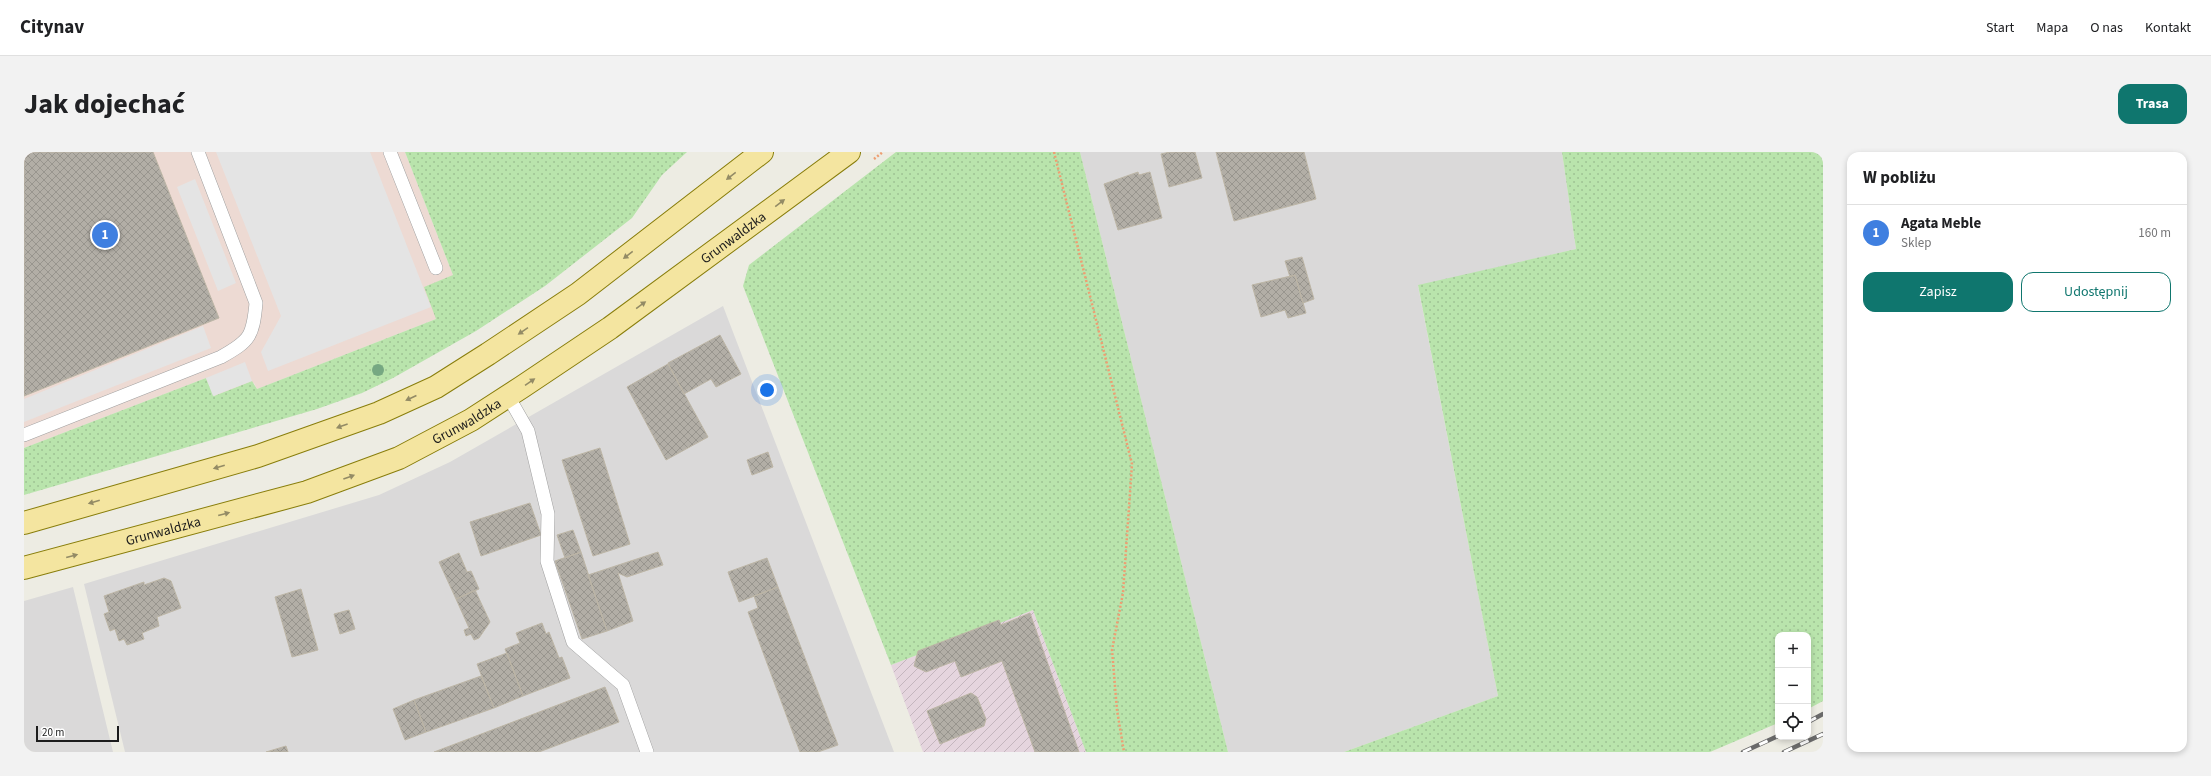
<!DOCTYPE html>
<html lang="pl">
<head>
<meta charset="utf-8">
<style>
	body { margin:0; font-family:"Source Sans 3",sans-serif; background:#f2f2f2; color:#202124 }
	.controls { position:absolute; right:12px; bottom:12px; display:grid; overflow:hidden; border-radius:8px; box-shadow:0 2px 6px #0003 }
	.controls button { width:36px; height:36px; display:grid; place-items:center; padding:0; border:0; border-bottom:1px solid #e0e0e0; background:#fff; color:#202124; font:20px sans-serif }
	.scale { position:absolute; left:12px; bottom:10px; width:83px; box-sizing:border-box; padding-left:4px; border:2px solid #1c1c1c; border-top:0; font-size:11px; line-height:14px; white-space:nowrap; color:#1c1c1c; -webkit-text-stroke:3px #fff; paint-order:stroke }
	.you { position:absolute; left:743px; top:238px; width:14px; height:14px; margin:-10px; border:3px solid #fff; border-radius:50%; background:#1a73e8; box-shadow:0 0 0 6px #1a73e833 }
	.badge { display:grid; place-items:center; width:26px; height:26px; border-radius:50%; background:#0f766e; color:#fff; font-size:13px; font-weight:700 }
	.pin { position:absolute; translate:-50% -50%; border:2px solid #fff; box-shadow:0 1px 4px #0006 }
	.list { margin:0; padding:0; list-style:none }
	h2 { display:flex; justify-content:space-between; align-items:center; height:52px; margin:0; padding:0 16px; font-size:17px }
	h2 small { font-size:13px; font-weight:400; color:#757577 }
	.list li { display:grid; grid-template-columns:26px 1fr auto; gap:12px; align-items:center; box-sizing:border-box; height:56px; padding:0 16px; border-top:1px solid #e0e0e0 }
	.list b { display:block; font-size:15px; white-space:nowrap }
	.list p { margin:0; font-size:13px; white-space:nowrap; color:#757577 }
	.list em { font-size:13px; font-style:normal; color:#757577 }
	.actions { display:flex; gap:8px; padding:12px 16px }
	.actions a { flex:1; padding:9px 0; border:1px solid #0f766e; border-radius:12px; text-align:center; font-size:14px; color:#0f766e }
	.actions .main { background:#0f766e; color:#fff }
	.icon { flex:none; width:22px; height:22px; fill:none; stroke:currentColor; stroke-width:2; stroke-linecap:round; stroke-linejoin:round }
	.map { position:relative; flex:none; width:1799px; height:600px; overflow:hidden; border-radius:12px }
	header { display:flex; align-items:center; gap:24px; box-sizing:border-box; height:56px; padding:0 20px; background:#fff; border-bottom:1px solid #e0e0e0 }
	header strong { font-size:19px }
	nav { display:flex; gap:22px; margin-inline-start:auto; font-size:14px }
	.intro { display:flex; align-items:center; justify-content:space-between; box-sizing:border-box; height:96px; padding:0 24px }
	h1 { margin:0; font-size:28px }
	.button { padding:10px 18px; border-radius:12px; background:#0f766e; color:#fff; font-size:14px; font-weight:700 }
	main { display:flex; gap:24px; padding:0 24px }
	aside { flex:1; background:#fff; border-radius:12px; box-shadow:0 2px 6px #0003 }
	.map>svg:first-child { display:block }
	.residential { fill:#dad9d9 }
	.commercial { fill:#eddad3 }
	.industrial { fill:url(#industrial-furrows) }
	.grass { fill:url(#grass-dots) }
	.parking { fill:#e4e4e4 }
	.building { fill:url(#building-cross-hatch); stroke:#bdb6a6 }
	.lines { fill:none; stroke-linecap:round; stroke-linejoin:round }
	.lane-casing { stroke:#a0a0a0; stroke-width:14 }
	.primary-casing { stroke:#897e0c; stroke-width:24 }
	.path { stroke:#ee9e72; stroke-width:2.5; stroke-dasharray:2 2; stroke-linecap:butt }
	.lane { stroke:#fff; stroke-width:13 }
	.primary { stroke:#f4e5a0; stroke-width:22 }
	.rail-casing { stroke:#6a6a6a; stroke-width:4.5 }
	.rail { stroke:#fff; stroke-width:3; stroke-dasharray:9; stroke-linecap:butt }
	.tree { fill:#76a882 }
	.oneway { fill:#938b65 }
	.labels { text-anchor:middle; stroke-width:3; stroke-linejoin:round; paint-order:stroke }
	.street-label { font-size:14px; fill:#1c1c1c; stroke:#fff }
</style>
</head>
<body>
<header>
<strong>Citynav</strong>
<nav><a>Start</a><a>Mapa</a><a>O nas</a><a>Kontakt</a></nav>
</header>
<div class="intro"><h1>Jak dojechać</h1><a class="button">Trasa</a></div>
<main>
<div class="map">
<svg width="1799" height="600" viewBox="0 0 1799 600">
	<defs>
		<pattern id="industrial-furrows" width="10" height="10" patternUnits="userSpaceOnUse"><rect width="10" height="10" fill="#e5d5de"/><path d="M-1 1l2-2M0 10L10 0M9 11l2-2" fill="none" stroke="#c4b6be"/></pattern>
		<pattern id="grass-dots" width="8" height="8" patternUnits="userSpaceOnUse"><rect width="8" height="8" fill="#b9e4ac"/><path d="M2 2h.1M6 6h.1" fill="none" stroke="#9ec393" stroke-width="1.8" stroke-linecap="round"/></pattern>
		<pattern id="building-cross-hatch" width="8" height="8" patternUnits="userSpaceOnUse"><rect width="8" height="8" fill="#b2aea6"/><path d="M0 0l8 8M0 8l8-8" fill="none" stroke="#98958e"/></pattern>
	</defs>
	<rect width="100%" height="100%" fill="#edece3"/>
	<path class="residential" d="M1056,0h482l14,97 -158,37 80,410 -154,56h-116z
		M699,154l171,446h-769l-41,-168 295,-89 71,-33z
		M49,435l40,165h-89v-151z"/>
	<path class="commercial" d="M0,0h381l48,123 -17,44 -179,70 -3,-6 -41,13 -7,-18 -182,70z"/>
	<path class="industrial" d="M1009,458l53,142h-163l-32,-87 26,-10 1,-4 81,-31 2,2z"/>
	<path class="grass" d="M381,0h282l-25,23 -30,43 -87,68 -69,45 -83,47 -31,15 -45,16 -293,86v-47l182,-70 8,18 38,-15 5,8 179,-70 -12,-32 29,-12z
		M872,0h184l148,600h-142l-53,-142 -33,13 -1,-3 -80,31 -2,4 -26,10 -148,-379 6,-21z
		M1538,0h261v549l-15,8v-74h-30v88l-68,29h-366l154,-56 -80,-411 158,-36z"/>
	<path class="parking" d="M192,0h154l61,155 -163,64 -7,-19 20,-36z
		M171,27l41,104 -18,8 -41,-104z
		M179,174l8,22 -187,74v-23z
		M221,210l7,19 -39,15 -7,-18z"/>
	<path class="building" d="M0,0h129l66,166 -195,78z
		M1146,0h25l7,26 -33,9 -8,-33z
		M1192,0h88l12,47 -82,22z
		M1114,20l1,3 11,-3 12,46 -44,12 -14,-46z
		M1278,105l12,42 -11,4 -8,-28 -5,2 -5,-16z
		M1271,123l11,38 -18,5 -3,-8 -24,7 -9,-32z
		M696,183l21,39 -25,13 -5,-8 -27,15 -16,-31z
		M644,212l40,73 -42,23 -39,-73z
		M576,296l30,96 -37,12 -31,-96z
		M744,300l5,15 -21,8 -5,-15z
		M506,351l11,32 -60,21 -11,-34z
		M549,378l8,22 -16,6 -8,-23z
		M557,400l26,79 -25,8 -27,-78z
		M634,400l5,13 -36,12 -9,-4 15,48 -26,10 -19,-56z
		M435,401l8,19 4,-1 8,18 -23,10 -17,-37z
		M743,406l11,29 -39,15 -11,-30z
		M140,426l7,3 10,27 -24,9 2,9 -17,7 2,6 -17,6 -3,-6 -5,2 -4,-12 -5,2 -6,-17 5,-2 -5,-16 40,-14v3z
		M754,435l60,158 -20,7h-18l-52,-140 10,-4 -4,-12z
		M277,437l17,61 -26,7 -17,-60z
		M451,438l15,32 -11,16 -5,2 -3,-6 -5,2 -2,-6 5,-2 -13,-29z
		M325,458l6,19 -15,5 -6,-20z
		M1006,461l49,139h-44l-33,-91 -41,16 -6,-16 -29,11 -12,-6 4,-15 81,-31 2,5z
		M518,471l4,11 3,-2 10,26 3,-1 8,21 -47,18 -18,-47 15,-6 -4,-10z
		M483,501l16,43 -29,12 -17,-44z
		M457,524l13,32 -68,24 -12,-32z
		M581,535l14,35 -80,30h-105z
		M947,541l6,4 9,22 -2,7 -44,18 -13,-33z
		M390,548l12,32 -21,8 -12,-31z
		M262,594l2,6h-22z"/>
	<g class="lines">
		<defs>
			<path id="lane" d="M366,0l46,116
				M484,244l20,35 20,83 -1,47 26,81 50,43 24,67
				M0,283l197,-78c29,-16 32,-21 35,-54l-58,-151"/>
			<g id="primary">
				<path d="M0,371l234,-67 121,-43 57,-26 52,-33 90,-60 184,-142"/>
				<path id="s1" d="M0,416l283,-76 92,-34 72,-38 51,-33 88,-59 239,-176"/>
			</g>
		</defs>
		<use href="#lane" class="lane-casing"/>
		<use href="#primary" class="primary-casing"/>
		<path class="path" d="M1030,0l78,312 -9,129 -11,57 5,60 7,42
			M850,7l9,-7"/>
		<use href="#lane" class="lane"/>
		<use href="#primary" class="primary"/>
		<defs>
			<path id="rail" d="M1784,570l15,-8
				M1719,600l35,-16
				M1760,600l39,-18"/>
		</defs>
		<use href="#rail" class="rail-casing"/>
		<use href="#rail" class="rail"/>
	</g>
	<circle class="tree" cx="354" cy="218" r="6"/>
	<defs><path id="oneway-solid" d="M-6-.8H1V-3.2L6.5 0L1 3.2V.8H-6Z"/></defs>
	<g class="oneway">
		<use href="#oneway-solid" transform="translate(707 24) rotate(142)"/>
		<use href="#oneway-solid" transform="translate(756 51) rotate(-37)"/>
		<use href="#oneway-solid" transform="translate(604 103) rotate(142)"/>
		<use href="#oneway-solid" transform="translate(617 153) rotate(-36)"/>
		<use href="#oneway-solid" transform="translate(499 179) rotate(146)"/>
		<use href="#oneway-solid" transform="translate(506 230) rotate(-34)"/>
		<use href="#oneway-solid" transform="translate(387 246) rotate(155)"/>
		<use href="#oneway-solid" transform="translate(318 274) rotate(160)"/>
		<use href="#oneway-solid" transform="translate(195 315) rotate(164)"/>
		<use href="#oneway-solid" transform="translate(325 325) rotate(-20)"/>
		<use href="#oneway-solid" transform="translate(70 350) rotate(164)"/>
		<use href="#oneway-solid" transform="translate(200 362) rotate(-15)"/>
		<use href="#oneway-solid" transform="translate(48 404) rotate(-15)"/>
	</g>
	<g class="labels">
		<g class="street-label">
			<text dy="5" stroke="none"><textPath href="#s1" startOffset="792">Grunwaldzka</textPath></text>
			<text dy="5" stroke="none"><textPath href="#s1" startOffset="468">Grunwaldzka</textPath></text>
			<text dy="5" stroke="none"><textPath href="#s1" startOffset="144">Grunwaldzka</textPath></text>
		</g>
	</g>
</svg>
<div class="controls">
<button>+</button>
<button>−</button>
<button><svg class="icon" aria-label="locate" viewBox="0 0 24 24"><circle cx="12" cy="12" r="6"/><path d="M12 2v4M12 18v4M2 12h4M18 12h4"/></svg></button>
</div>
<div class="scale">20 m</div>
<div class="you"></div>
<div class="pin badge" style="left:81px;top:83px;background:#3f7fe0">1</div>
</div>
<aside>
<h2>W pobliżu<small></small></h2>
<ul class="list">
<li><span class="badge" style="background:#3f7fe0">1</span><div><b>Agata Meble</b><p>Sklep</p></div><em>160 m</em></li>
</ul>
<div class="actions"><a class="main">Zapisz</a><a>Udostępnij</a></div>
</aside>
</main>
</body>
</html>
